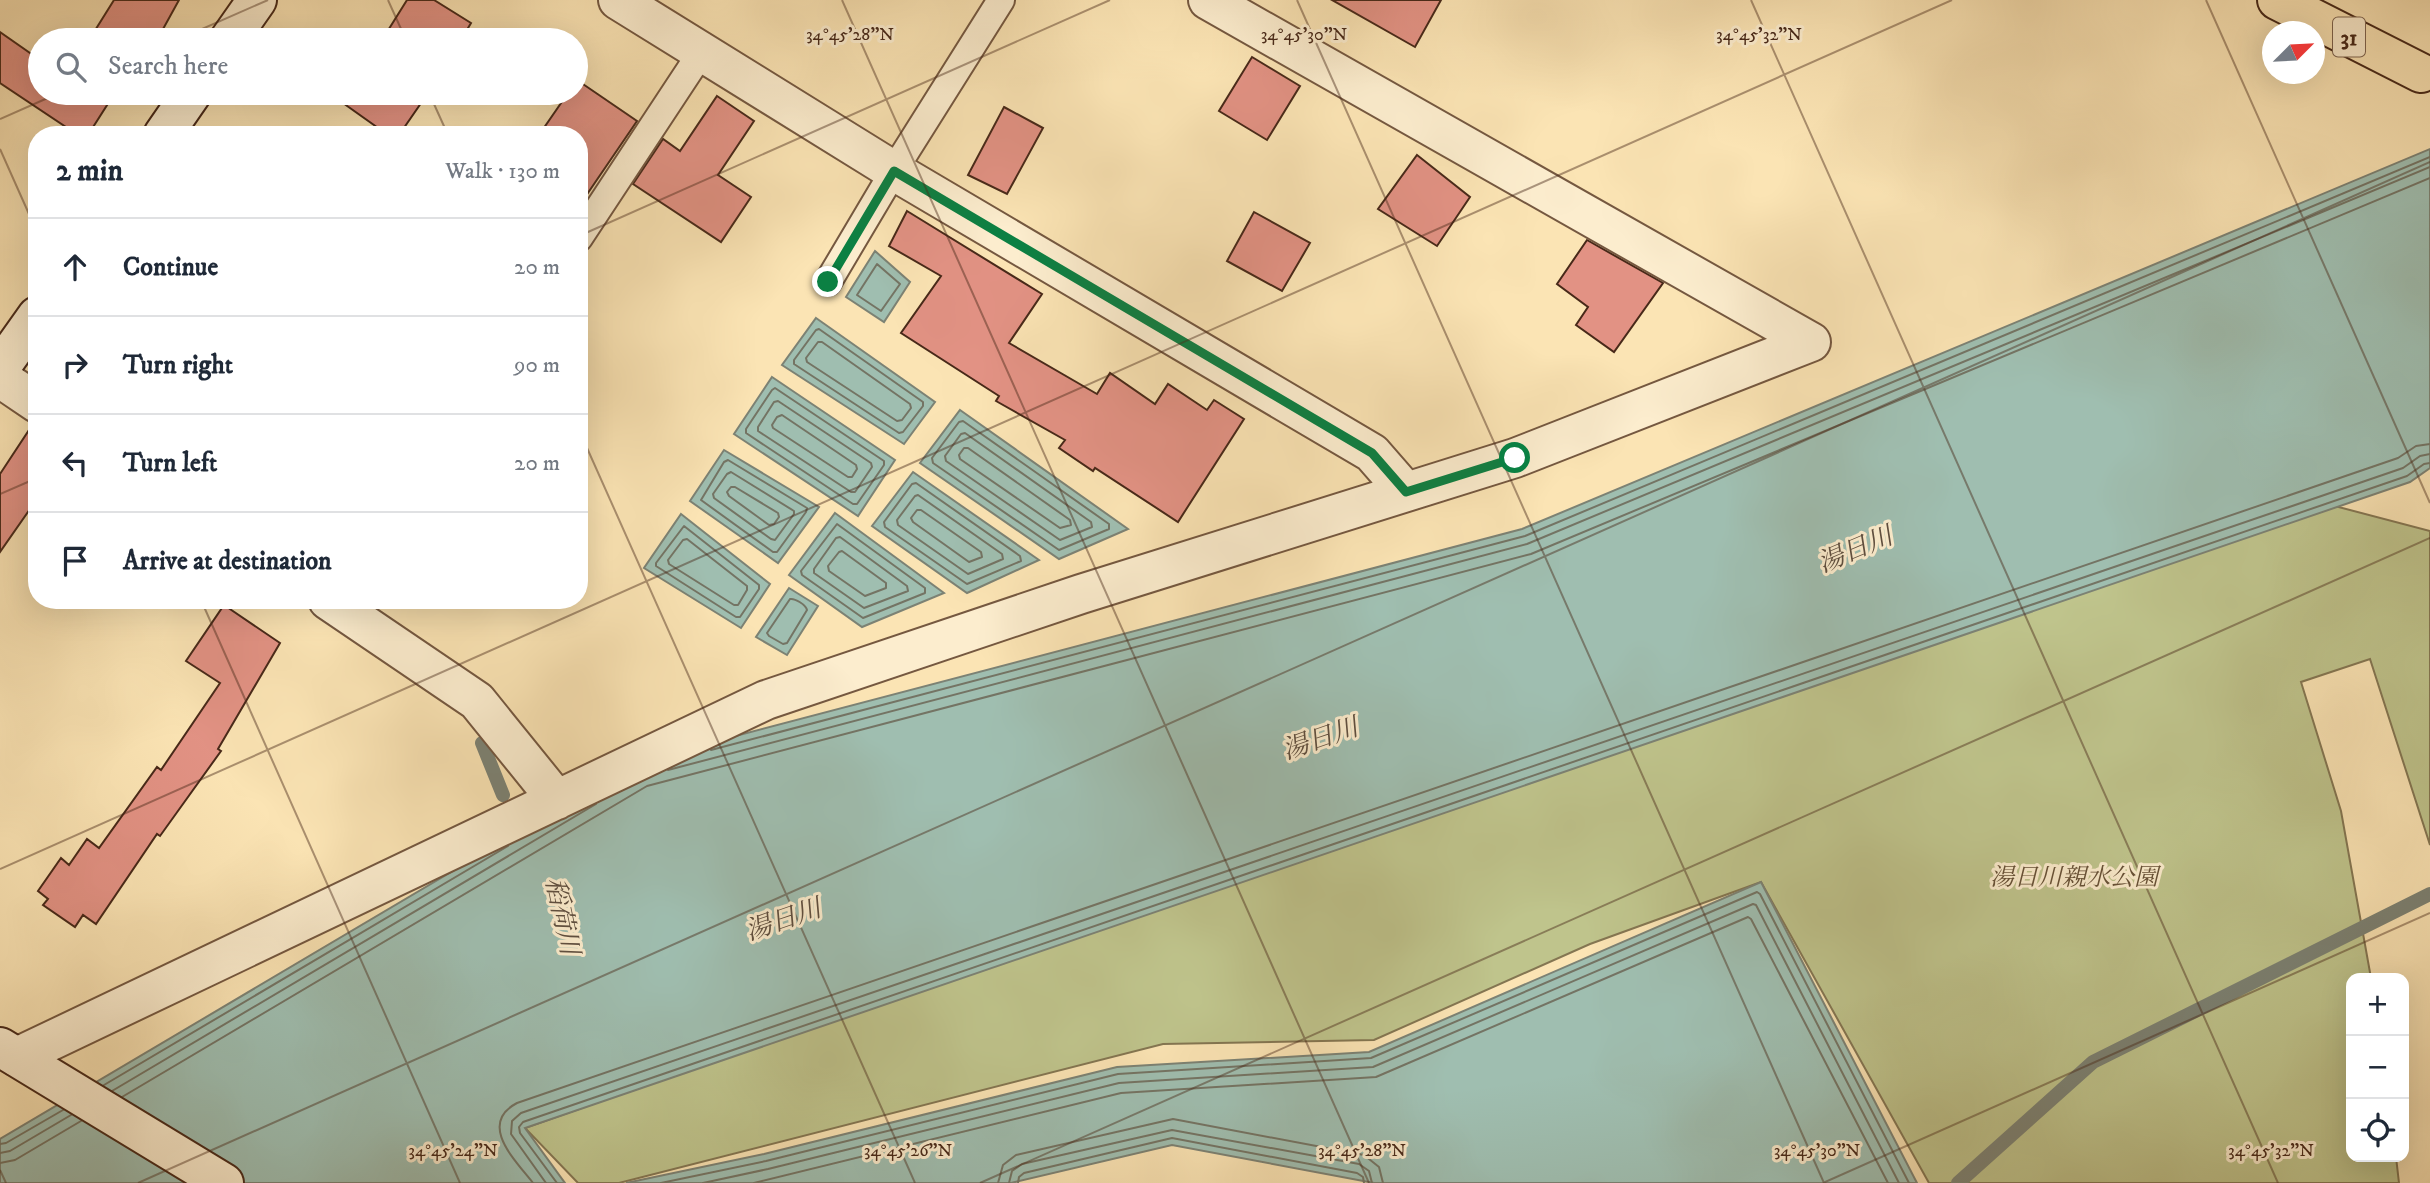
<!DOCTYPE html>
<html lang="en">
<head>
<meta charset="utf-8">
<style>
	body { margin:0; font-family:"IM FELL DW Pica","Noto Serif JP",serif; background:#f2f2f3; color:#1f2937 }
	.controls { position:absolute; right:21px; bottom:21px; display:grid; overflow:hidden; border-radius:14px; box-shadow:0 7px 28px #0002 }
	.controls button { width:63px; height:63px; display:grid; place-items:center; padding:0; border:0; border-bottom:2px solid #e0e1e3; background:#fff; color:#1f2937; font:35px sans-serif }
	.compass { position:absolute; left:2262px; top:21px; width:63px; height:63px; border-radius:50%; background:#fff; box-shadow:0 7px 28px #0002; rotate:66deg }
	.stop { position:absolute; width:21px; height:21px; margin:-16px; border:5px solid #0b8043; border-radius:50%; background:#fff }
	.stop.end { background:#0b8043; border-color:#fff; box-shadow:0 2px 7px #0008 }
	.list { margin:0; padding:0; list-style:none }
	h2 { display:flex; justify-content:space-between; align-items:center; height:91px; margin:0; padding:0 28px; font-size:30px }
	h2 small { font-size:23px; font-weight:400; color:#747a83 }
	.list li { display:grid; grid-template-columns:46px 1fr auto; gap:21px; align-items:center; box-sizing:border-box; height:98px; padding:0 28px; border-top:2px solid #e0e1e3 }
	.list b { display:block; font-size:26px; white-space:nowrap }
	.list em { font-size:23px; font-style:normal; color:#747a83 }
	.icon { flex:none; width:38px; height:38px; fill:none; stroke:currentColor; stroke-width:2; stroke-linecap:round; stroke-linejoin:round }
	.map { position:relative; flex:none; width:2430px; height:1183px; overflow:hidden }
	.search { position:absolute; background:#fff; box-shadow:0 7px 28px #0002; left:28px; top:28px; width:560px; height:77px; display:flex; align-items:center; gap:18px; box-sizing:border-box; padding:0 24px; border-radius:38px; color:#747a83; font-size:26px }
	.panel { position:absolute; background:#fff; box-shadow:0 7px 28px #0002; left:28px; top:126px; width:560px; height:483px; border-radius:28px }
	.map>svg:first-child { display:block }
	.green { fill:#bfc48c; stroke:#847652; stroke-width:2 }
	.water { fill:#9fbeb0; stroke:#7c8274; stroke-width:2 }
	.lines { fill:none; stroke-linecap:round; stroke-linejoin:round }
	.shore { stroke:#747464; stroke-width:2 }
	.stream { stroke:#7c8274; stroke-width:14 }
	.building { fill:#e29284; stroke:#482919; stroke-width:2 }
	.lane-casing { stroke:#755840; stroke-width:30 }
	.street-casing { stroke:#755840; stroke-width:42 }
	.secondary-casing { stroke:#482919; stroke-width:42 }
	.primary-casing { stroke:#482919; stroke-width:42 }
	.lane { stroke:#fcedce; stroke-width:26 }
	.street { stroke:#fcedce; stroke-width:38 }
	.secondary { stroke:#fcedce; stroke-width:38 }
	.primary { stroke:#fbe4b4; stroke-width:38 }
	.route { stroke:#0b8043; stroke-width:9 }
	.ticks { fill:none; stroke:#482919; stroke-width:2; stroke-opacity:0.45 }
	.labels { text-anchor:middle; stroke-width:6; stroke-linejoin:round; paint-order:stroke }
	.shield { fill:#fcedce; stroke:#7e644f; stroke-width:2 }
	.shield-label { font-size:23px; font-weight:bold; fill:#482919 }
	.park-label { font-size:24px; font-style:italic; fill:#665036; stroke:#fcedce }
	.water-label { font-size:26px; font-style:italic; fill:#5e4e3f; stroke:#fcedce }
	.ticks-label { font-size:18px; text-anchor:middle; fill:#482919; stroke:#fcedce; stroke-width:6; stroke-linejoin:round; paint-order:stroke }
</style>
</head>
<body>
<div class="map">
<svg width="2430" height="1183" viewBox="0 0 2430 1183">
	<rect width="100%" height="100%" fill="#fbe4b4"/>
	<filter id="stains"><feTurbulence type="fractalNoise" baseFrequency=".00286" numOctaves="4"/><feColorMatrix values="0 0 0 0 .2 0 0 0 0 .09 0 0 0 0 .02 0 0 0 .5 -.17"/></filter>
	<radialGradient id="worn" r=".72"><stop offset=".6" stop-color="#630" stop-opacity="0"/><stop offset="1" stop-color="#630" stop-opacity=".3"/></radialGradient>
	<path class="green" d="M2308,499l122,32v314l-60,-186 -69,23 40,129 30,167h-20v179h45l3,26h-470l-168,-301 -171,62 -216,96 -211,4 -544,139h-41l-53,-55z"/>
	<path class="water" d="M2430,149v319l-20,14 -1885,646 40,55h-565v-44l637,-377 885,-233z
		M875,251l35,31 -26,40 -38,-25z
		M816,318l119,84 -31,42 -122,-79z
		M772,377l123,83 -37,56 -124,-82z
		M960,410l168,119 -69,30 -139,-96z
		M724,450l95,57 -41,56 -88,-62z
		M913,472l126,88 -72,33 -95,-67z
		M835,513l109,80 -82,34 -73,-52z
		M681,514l89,70 -29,44 -97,-60z
		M789,588l29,18 -31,49 -31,-18z
		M1761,882l156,301h-543l-202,-38 -161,38h-385l138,-29 353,-87 252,-15z"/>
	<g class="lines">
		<path class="shore" d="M877,264l23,20 -19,27 -24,-16z
			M819,329l104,73v4l-20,26 -4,1 -105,-69v-4l22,-30z
			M818,342h4l88,62 1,4 -9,12 -5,1 -90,-59 -1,-4z
			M775,388l109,73v4l-27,39h-4l-107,-71v-4l26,-39z
			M778,401l93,62 1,4 -17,25h-4l-93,-61v-4l16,-25z
			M782,415l74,50 1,4 -5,8h-4l-75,-49 -1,-3 5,-8z
			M963,421l146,103v5l-50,21 -126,-87 -1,-5 27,-36z
			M965,433l126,89 1,5 -32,13 -114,-79 -1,-5 16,-22z
			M964,448h4l102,72 1,5 -11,3 -100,-69 -1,-4z
			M728,460l79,48 -1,4 -29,40h-4l-72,-52 23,-38z
			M731,472l63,39v3l-19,26 -4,-1 -57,-41 -1,-4 14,-20z
			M916,483l104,73 1,5 -54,23 -82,-57 -1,-5 28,-38z
			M731,487h4l43,26 1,4 -5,7 -5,1 -40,-29 -2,-4z
			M918,495l84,59 1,5 -35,15 -70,-49 -1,-5 18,-24z
			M917,510h4l60,42 1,5 -13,5 -56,-40 -2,-4z
			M837,524l88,64v5l-62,25 -61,-43 -1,-4z
			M684,526l75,59v4l-19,28h-4l-80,-51v-3z
			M840,537l67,49 1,5 -44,17 -50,-35v-4l22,-31z
			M687,539l60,47v4l-9,15h-4l-65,-41 -1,-4 15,-20z
			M842,551l44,32v5l-21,8 -36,-25 -1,-5 11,-14z
			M790,599c5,-1 16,6 17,11l-20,33 -4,1 -14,-8 -2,-3z
			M711,750l814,-214 905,-379
			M668,770l859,-226 903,-377
			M104,1085l404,-239
			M112,1091l484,-287
			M122,1097l525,-311 884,-232 899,-376
			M0,1144l6,-1 57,-33
			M0,1153l10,-2 61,-36
			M0,1163l15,-3 66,-39
			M533,1183c-17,-22 -56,-59 -16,-80l1881,-645 18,-12 14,-2
			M546,1183l-35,-49 1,-13 9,-8 1882,-645 17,-12 10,-2
			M557,1183l-37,-50 -1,-6 4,-5 1884,-646 17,-12 6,-1
			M661,1183l105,-22 352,-87 253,-16 386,-166 3,2 149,289
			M703,1183l65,-14 351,-86 254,-16 380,-163 3,1 143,278
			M754,1183l367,-90 255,-16 372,-160 3,2 137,264
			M998,1183l5,-18 13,-10 157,-36 191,36 15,12 4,16
			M1009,1183l3,-12 10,-7 150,-34 187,34 10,7 3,12
			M1018,1183l1,-6 5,-4 148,-35 185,35 6,4 1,6"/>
		<path class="stream" d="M482,743l21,52
			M1958,1183l135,-121 337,-168"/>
	</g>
	<path class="building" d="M114,0h65l-22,40h-68z
		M407,0h27l37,23 -10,17h-79z
		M1332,0h109l-26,47z
		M0,32l40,28v33h54l15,9 -21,33h-10l-78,-52z
		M1252,57l48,29 -33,54 -48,-29z
		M577,80l60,41 -58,85v-71h-40l29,-42h8z
		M349,93h79l-29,42h-11l-45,-32z
		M717,96l37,25 -36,54 33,22 -30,45 -88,-58 30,-45 17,12z
		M1004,107l39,21 -36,66 -39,-19z
		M1417,155l53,42 -33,49 -59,-37z
		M907,211l135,83 -33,49 88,51 13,-21 45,31 13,-20 39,26 7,-10 30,19 -66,103 -83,-54 -2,3 -34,-23 6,-8 -69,-39 3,-5 -98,-63 40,-57 -52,-30z
		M1254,212l56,31 -28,48 -55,-30z
		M1587,240l76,43 -49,69 -38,-27 12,-18 -31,-23z
		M33,424l4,1v74l-37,53v-78z
		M224,605l56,38 -62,106 3,2 -61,85 -3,-2 -61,90 -13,-9 -8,12 -32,-22 5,-6 -10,-8 23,-33 8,7 18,-26 12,9 58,-81 4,3 59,-87 -34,-22z"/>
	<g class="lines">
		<defs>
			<path id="lane" d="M579,238l122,-185
				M828,282l73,-123 100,-159"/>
			<path id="street" d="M618,0l276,171 478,282 34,39
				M0,378l37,25
				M328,600l149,101 80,99
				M17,1057l749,-357 315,-106 434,-136 296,-116 -603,-342"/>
			<path id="secondary" d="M229,40l28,-40
				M163,135l29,-42
				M0,368l37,-52
				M0,1047l224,136"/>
			<path id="primary" d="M2277,0l144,73"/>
		</defs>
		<use href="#lane" class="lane-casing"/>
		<use href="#street" class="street-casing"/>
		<use href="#secondary" class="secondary-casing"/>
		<use href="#primary" class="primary-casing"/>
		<use href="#lane" class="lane"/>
		<use href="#street" class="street"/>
		<use href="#secondary" class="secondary"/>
		<use href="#primary" class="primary"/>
	</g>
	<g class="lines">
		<path class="route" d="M828,282l66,-111 478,282 34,39 109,-34"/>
	</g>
	<path class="ticks" d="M388,0l18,40M842,0l527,1183M1297,0l527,1183M1751,0l527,1183M2206,0l224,503M177,40l91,-40M429,93l19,42M0,119l59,-26M0,149l37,83M579,236l531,-236M579,430l336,753M0,494l37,-16M201,600l259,583M0,869l1952,-869M0,1170l6,13M138,1183l2292,-1021M980,1183l1450,-645M1823,1183l607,-270"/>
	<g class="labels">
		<rect class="shield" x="2333" y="17.5" width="32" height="39" rx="5"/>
		<g class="shield-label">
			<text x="2349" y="45">31</text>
		</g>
		<g class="park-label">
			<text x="2074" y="885">湯日川親水公園</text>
		</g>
		<g class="water-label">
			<text transform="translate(1855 549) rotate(-23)" y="9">湯日川</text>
			<text transform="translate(1320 738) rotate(-19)" y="9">湯日川</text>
			<text transform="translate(563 916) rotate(78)" y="9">稻荷川</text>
			<text transform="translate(783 919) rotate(-19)" y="9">湯日川</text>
		</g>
	</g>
	<g class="ticks-label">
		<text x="850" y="40">34°45'28"N</text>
		<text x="1304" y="40">34°45'30"N</text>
		<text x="1759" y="40">34°45'32"N</text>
		<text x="453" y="1156">34°45'24"N</text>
		<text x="908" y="1156">34°45'26"N</text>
		<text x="1362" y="1156">34°45'28"N</text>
		<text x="1817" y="1156">34°45'30"N</text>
		<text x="2271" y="1156">34°45'32"N</text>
	</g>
	<rect width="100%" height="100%" filter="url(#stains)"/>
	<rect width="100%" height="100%" fill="url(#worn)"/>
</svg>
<div class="controls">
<button>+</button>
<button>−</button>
<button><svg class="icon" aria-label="locate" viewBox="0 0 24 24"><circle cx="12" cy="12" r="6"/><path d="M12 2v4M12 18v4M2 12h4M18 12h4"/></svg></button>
</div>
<svg class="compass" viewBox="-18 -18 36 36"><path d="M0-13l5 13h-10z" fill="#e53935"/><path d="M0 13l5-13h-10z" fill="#747a83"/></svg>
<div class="stop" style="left:1515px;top:458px"></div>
<div class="stop end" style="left:828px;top:282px"></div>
<div class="search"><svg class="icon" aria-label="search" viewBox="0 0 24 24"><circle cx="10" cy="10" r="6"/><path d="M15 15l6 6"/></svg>Search here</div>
<section class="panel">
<h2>2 min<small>Walk · 130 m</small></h2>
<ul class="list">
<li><svg class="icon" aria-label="ahead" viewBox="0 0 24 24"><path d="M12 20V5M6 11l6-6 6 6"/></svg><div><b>Continue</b></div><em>20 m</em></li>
<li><svg class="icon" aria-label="right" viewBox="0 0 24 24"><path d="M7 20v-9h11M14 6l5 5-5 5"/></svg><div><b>Turn right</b></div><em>90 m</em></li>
<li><svg class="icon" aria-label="left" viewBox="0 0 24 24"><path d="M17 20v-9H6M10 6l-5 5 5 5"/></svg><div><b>Turn left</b></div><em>20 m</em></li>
<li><svg class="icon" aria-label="arrive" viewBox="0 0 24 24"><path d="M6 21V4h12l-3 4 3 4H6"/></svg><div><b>Arrive at destination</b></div></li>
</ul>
</section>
</div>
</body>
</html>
